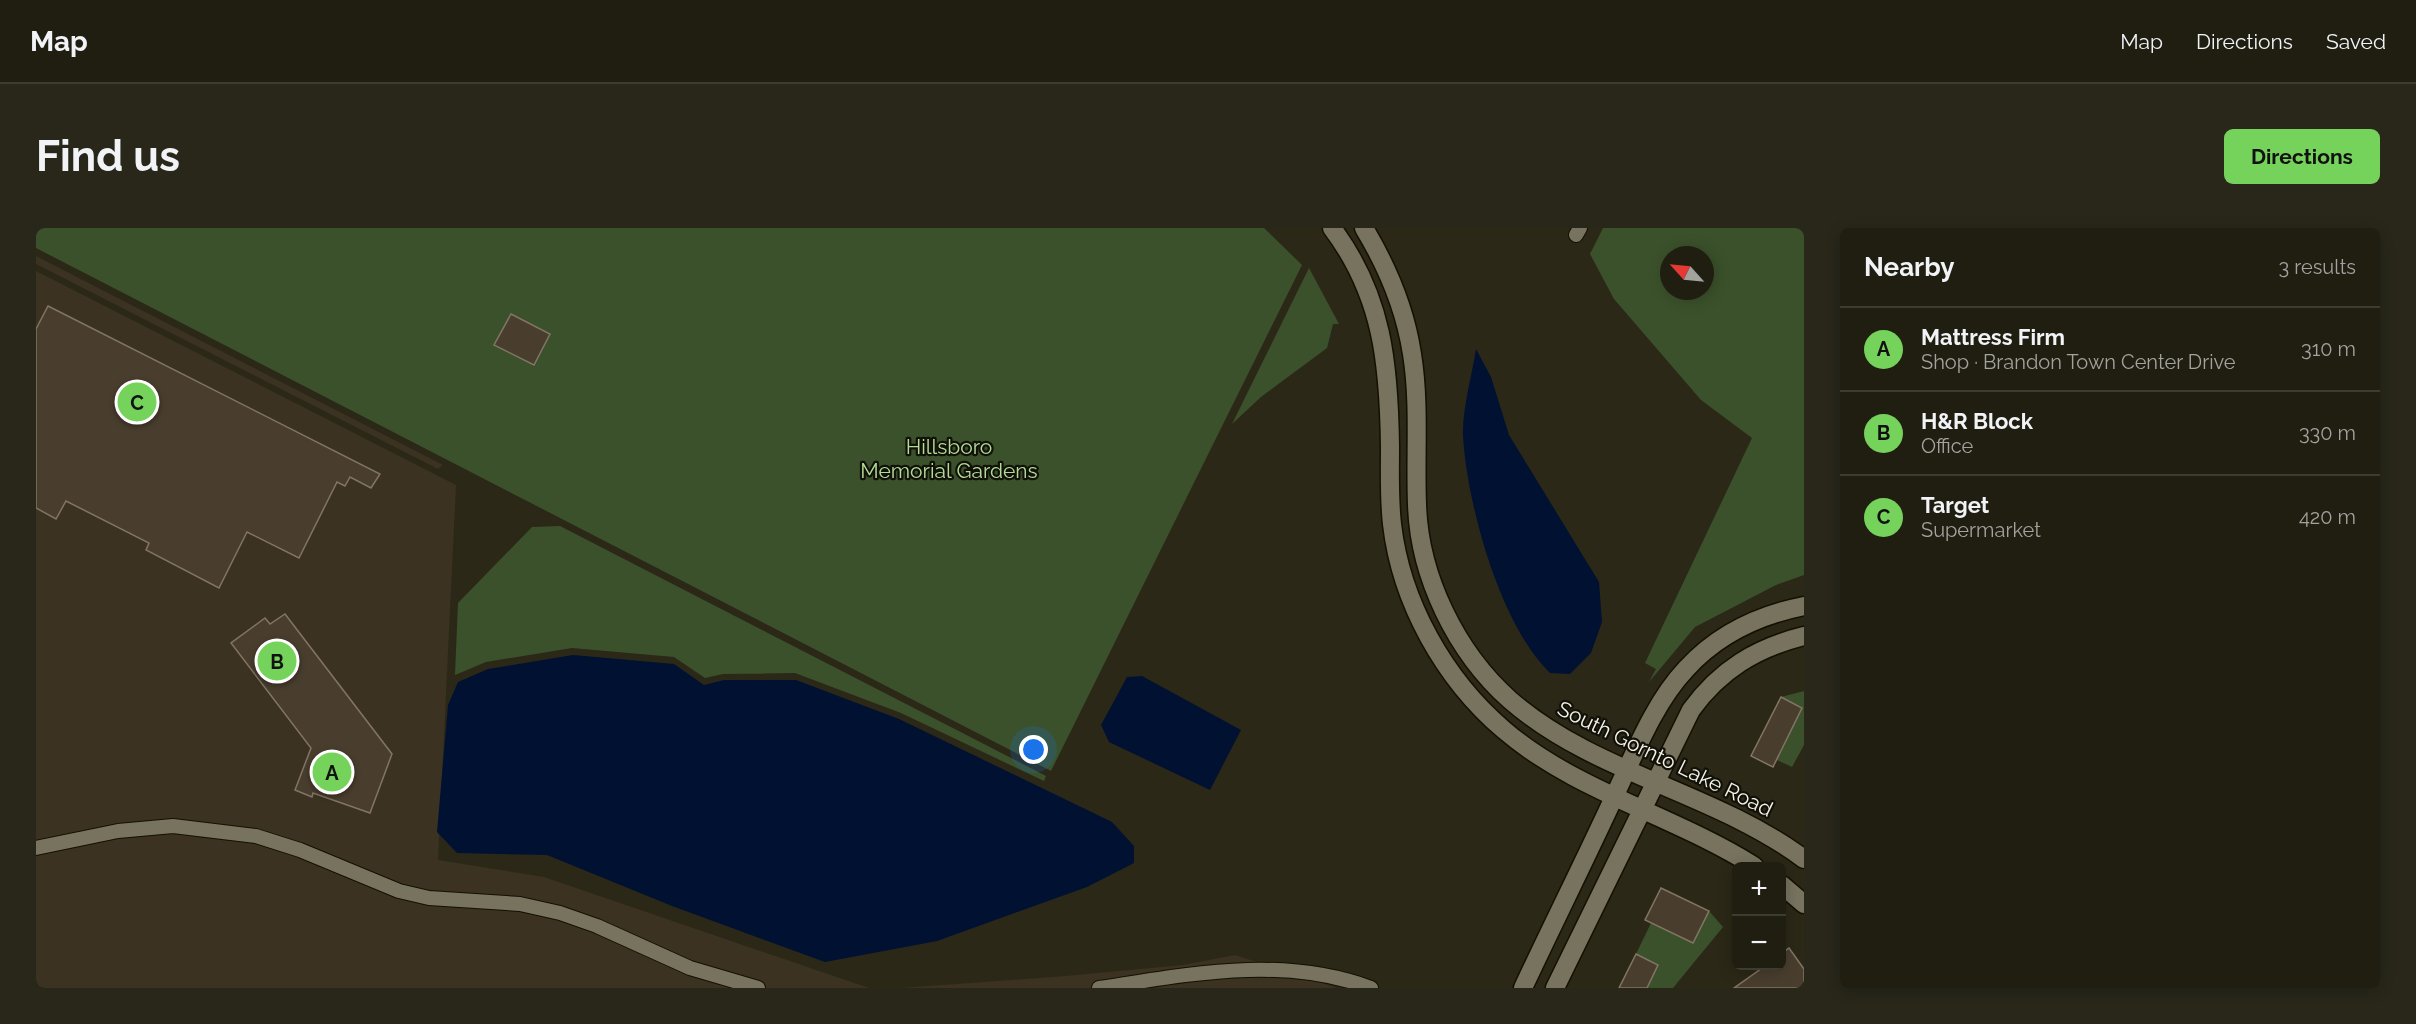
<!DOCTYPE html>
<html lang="en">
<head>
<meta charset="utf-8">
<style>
	body { margin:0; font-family:Raleway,sans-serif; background:#28271a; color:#f1f3f6 }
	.controls { position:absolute; right:18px; bottom:18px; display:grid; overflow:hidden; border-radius:9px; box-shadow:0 3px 15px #0003 }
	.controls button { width:54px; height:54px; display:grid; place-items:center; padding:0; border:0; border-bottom:2px solid #3d3c31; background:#201e11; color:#f1f3f6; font:30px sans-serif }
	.compass { position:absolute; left:1624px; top:18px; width:54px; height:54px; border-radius:50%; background:#201e11; box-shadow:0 3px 15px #0003; rotate:297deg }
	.you { position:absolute; left:998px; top:522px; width:21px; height:21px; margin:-15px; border:4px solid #fff; border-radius:50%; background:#1a73e8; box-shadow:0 0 0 9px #1a73e833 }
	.badge { display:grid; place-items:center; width:39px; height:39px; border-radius:50%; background:#75d25b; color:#111; font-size:20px; font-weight:700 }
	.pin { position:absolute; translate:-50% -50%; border:3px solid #fff; box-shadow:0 2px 6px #0006 }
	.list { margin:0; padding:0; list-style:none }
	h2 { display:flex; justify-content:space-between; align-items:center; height:78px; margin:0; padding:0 24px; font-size:26px }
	h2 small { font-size:20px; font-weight:400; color:#a2a29f }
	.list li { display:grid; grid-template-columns:39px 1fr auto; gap:18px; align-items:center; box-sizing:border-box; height:84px; padding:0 24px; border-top:2px solid #3d3c31 }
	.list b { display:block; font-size:22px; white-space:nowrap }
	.list p { margin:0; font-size:20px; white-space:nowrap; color:#a2a29f }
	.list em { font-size:20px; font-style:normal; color:#a2a29f }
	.map { position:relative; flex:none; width:1768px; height:760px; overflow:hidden; border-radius:9px }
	header { display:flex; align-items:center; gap:36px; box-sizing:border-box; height:84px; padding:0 30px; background:#201e11; border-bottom:2px solid #3d3c31 }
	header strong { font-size:28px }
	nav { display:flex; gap:33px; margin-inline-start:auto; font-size:21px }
	.intro { display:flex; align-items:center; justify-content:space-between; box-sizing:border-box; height:144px; padding:0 36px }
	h1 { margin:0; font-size:42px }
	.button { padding:15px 27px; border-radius:9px; background:#75d25b; color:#111; font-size:21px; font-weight:700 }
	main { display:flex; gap:36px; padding:0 36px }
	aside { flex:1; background:#201e11; border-radius:9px; box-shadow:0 3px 15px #0003 }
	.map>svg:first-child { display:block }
	.commercial { fill:#3b3221 }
	.green { fill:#3b512b; fill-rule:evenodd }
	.water { fill:#001132 }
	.building { fill:#493e2e; stroke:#827564; stroke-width:1.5 }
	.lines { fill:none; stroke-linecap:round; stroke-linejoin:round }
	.street-casing { stroke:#141002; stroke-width:16 }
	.secondary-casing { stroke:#141002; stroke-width:21 }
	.street { stroke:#77735f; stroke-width:14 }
	.secondary { stroke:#77735f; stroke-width:18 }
	.labels { text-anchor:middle; stroke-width:4.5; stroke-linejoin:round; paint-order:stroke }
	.park-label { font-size:21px; fill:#b2dc97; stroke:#121109 }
	.street-label { font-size:21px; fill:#f4f2e7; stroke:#121109 }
</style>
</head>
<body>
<header>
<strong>Map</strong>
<nav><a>Map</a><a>Directions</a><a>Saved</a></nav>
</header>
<div class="intro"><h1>Find us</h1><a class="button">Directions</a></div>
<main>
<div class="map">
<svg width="1768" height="760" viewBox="0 0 1768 760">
	<rect width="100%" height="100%" fill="#2b2817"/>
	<path class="commercial" d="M0,28l407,209 -5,4 -402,-205z
		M0,43l420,214 -18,375 106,17 325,111h-833z
		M1199,727l102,33h-436l165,-12 117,-11z"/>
	<path class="green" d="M0,0h1228l38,37 -251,506 -1015,-523z
		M1567,0h201v347l-28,10 -81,42 -46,55 7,-13 -11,-6 107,-225 -51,-38 -87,-101 -24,-45zM1633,27h36v36h-36z
		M1273,40l30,56h-6l-6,24 -66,49 -29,27z
		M524,298l486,250 -2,5 -143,-68 -106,-40 -72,1 -18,4 -31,-21 -102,-9 -86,14 -31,13 3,-72 74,-76z
		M1768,463v54l-12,22 -15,-7 25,-52 -21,-11z
		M1673,683l14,16 -50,61h-26l11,-23 -22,-11 15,-31 42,20z"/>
	<path class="water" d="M1440,121l15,28 18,58 90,147 3,40 -11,31 -21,21 -20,-1c-50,-48 -83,-169 -87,-237 -1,-26 9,-61 13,-87z
		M537,427l101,9 30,21 20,-5h72l103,39 213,103 22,24v17l-47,24 -150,54 -112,21 -153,-56 -125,-51 -90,-2 -20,-21 11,-127 10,-23 30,-13z
		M1106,448l99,54 -31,60 -101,-48 -8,-17 26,-48z"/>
	<path class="building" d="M12,78l332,168 -9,14 -21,-11 -5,9 -8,-4 -38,76 -52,-26 -28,56 -73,-38 3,-7 -83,-42 -10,18 -20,-11v-179z
		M475,86l39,20 -16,31 -40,-20z
		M249,386l107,140 -22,59 -57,-20 -1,4 -17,-7 16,-42 -80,-105 34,-25 5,6z
		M1745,469l21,11 -29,59 -22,-11z
		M1625,660l48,23 -16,32 -48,-23z
		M1753,720l15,21v19h-70l31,-22h17v-13z
		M1600,726l22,11 -11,23h-28z"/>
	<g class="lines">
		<defs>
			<path id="street" d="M1540,7l4,-7
				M0,620l82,-17 55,-5 83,10 44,14 99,41 30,7 91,6 40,9 37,13 93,42 68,20
				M1063,760c91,-14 183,-33 272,0"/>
			<path id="secondary" d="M1296,0c51,68 57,137 58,219 0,25 -1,51 2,77 9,78 52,155 112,206 71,61 171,86 250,136
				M1328,0c24,40 41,80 48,126 8,50 3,100 5,150 2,72 39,148 93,196 85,74 204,92 294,159
				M1746,657l22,19
				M1487,760c30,-64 62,-128 92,-193 20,-42 39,-92 71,-126 31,-34 73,-54 118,-63
				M1519,760l136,-278c29,-40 65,-62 113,-74"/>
		</defs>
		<use href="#street" class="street-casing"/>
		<use href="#secondary" class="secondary-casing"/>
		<use href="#street" class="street"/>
		<use href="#secondary" class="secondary"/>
	</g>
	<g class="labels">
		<g class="park-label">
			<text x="913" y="226">Hillsboro<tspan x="913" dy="24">Memorial Gardens</tspan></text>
		</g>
		<g class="street-label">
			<text transform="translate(1629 531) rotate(26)" y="7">South Gornto Lake Road</text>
		</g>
	</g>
</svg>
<div class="controls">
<button>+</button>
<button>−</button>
</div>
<svg class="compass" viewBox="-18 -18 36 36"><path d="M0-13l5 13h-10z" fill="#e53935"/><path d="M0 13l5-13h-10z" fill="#a2a29f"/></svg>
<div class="you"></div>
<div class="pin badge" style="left:296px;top:544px">A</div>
<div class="pin badge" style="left:241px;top:433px">B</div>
<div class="pin badge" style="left:101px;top:174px">C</div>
</div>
<aside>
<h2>Nearby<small>3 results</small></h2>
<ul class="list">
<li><span class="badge">A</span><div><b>Mattress Firm</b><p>Shop · Brandon Town Center Drive</p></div><em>310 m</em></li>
<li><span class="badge">B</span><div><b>H&amp;R Block</b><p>Office</p></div><em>330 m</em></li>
<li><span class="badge">C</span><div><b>Target</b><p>Supermarket</p></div><em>420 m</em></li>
</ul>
</aside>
</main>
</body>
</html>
